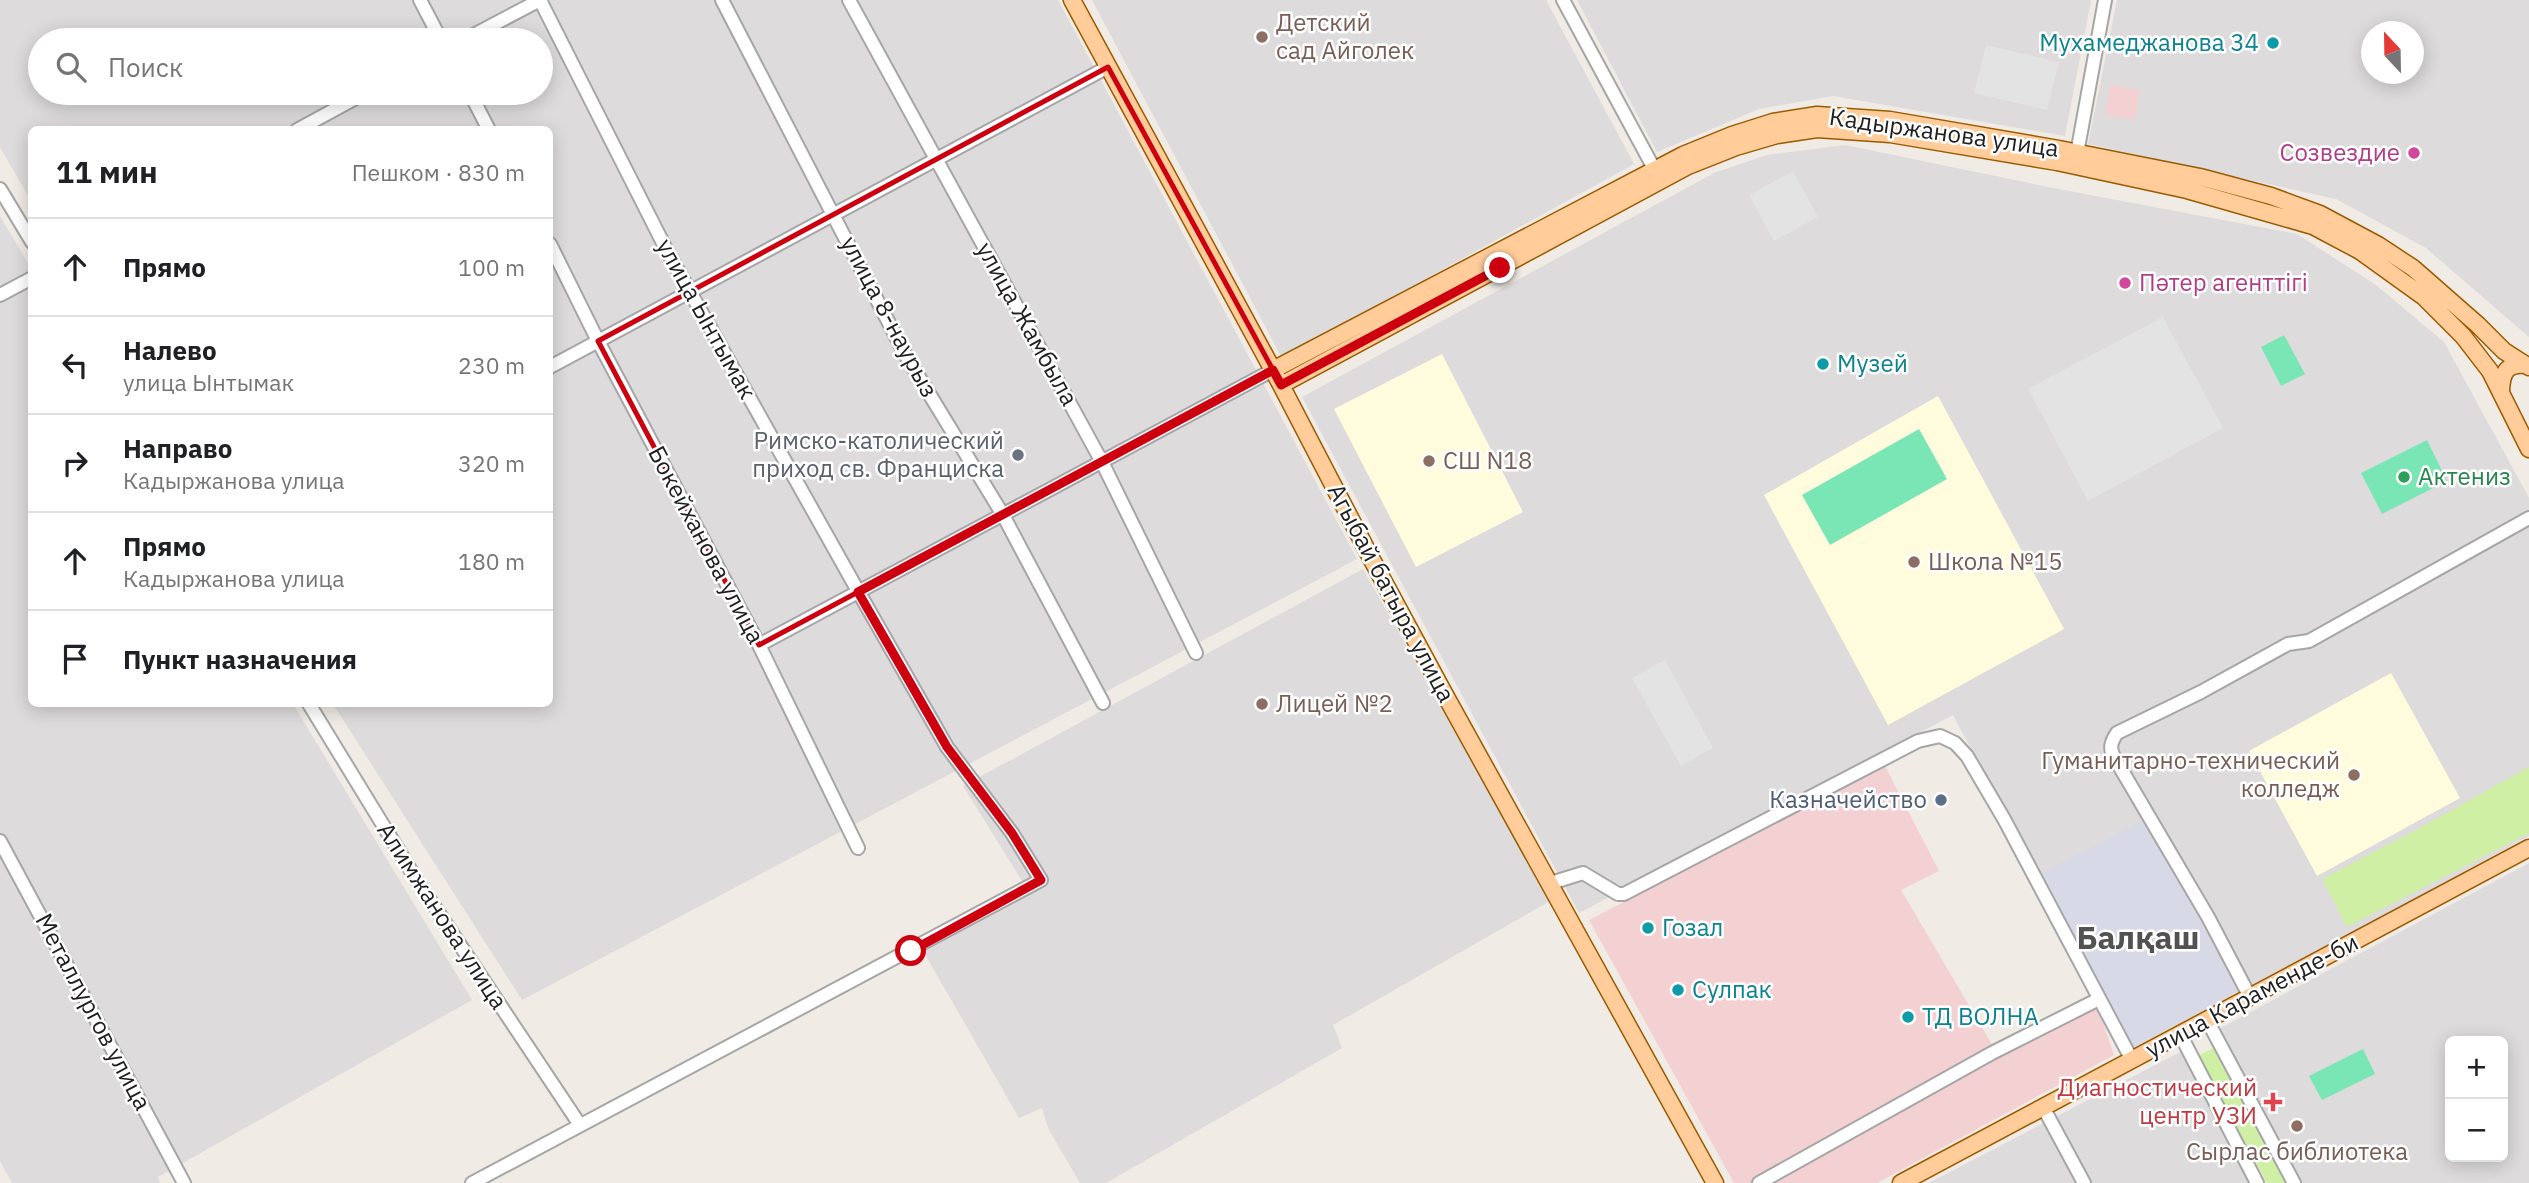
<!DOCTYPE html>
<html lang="ru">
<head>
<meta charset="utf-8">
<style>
	body { margin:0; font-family:"IBM Plex Sans",sans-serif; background:#f2f2f2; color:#202124 }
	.controls { position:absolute; right:21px; bottom:21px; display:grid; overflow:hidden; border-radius:10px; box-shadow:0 4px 18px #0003 }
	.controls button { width:63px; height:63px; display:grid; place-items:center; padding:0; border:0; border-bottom:2px solid #e0e0e0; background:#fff; color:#202124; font:35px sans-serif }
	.compass { position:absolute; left:2361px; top:21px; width:63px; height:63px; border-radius:50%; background:#fff; box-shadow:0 4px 18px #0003; rotate:338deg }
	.stop { position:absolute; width:21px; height:21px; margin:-16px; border:5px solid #cd0010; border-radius:50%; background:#fff }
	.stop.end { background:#cd0010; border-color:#fff; box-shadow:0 2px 7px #0008 }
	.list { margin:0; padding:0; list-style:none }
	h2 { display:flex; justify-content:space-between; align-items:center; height:91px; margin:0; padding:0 28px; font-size:30px }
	h2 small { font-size:23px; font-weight:400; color:#757577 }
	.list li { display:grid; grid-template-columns:46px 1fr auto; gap:21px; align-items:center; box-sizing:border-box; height:98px; padding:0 28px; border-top:2px solid #e0e0e0 }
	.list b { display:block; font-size:26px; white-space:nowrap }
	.list p { margin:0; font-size:23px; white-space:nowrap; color:#757577 }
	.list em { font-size:23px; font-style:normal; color:#757577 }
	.icon { flex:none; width:38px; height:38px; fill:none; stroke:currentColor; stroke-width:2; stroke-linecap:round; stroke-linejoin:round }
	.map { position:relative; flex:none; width:2529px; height:1183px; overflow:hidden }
	.search { position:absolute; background:#fff; box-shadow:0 4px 18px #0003; left:28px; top:28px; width:525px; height:77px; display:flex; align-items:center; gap:18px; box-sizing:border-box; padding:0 24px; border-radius:38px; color:#757577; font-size:26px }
	.panel { position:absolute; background:#fff; box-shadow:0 4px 18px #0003; left:28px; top:126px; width:525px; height:581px; border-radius:10px }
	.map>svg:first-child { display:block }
	.residential { fill:#dddbdb; fill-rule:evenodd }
	.commercial { fill:#f3d1d3 }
	.education { fill:#fffcde }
	.grass { fill:#cfefa5 }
	.pitch { fill:#7be6b5 }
	.parking { fill:#e3e3e3 }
	.plaza { fill:#d8d9e6 }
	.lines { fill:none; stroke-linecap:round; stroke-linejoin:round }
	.minor-casing { stroke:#a6a6a6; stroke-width:16 }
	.major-casing { stroke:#995b00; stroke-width:19 }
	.minor { stroke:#fff; stroke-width:12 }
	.major { stroke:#ffcc9a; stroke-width:16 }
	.route { stroke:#cd0010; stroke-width:9 }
	.marked { fill:none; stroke:#cd0010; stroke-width:5; stroke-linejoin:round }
	.education-dot { fill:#8d6e63; stroke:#fff; stroke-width:2.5 }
	.culture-dot { fill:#0f9aa8; stroke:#fff; stroke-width:2.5 }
	.hotel-dot { fill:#d1479c; stroke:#fff; stroke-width:2.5 }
	.worship-dot { fill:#6b7280; stroke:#fff; stroke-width:2.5 }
	.leisure-dot { fill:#2e9e5b; stroke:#fff; stroke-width:2.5 }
	.service-dot { fill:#5c6f8a; stroke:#fff; stroke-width:2.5 }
	.health-dot { fill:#e0444e; stroke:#fff; stroke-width:2.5 }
	.labels { text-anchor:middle; stroke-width:5; stroke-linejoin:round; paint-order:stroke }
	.education-label { font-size:24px; fill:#785e54; stroke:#fff; text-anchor:start }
	.culture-label { font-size:24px; fill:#0d838f; stroke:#fff; text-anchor:start }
	.street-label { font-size:24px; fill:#1f1f1f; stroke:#fff }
	.hotel-label { font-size:24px; fill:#b23c85; stroke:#fff; text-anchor:end }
	.worship-label { font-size:24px; fill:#5b616d; stroke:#fff; text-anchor:end }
	.leisure-label { font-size:24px; fill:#27864d; stroke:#fff; text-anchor:start }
	.service-label { font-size:24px; fill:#4e5e75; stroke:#fff; text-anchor:end }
	.health-label { font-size:24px; fill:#be3a42; stroke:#fff; text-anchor:end }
	.district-label { font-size:32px; font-weight:bold; fill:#525252; stroke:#fff }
</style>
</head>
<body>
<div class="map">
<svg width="2529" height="1183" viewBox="0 0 2529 1183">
	<rect width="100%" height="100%" fill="#f0ebe4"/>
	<path class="residential" d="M0,0h1058l299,559 -835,441 -189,-296h217v-574h-518l-1,71 -31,-54zM40,40h501v53h-501z
		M1092,0h454l88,164 -352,194z
		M1577,0h514l-26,136 -232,-40 -74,13 -102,43z
		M2117,0h412v337l-103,-89 -90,-49 -248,-55zM2372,32h42v42h-42z
		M1845,145l203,42 249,47 79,51 68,57 85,156v338l-397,216 -179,-337 -374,198 -277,-516 412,-224 53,-18z
		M0,216l31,52 1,436h261l179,296 -314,177 2,6h-148l-12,-22z
		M1363,569l187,332 -217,124 9,23 -236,135h-26l-32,-55 -6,-20 -23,10 -101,-176 104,-61 -59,-95z
		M2529,863v320h-232l-82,-152zM2450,1041h53v116h-53z
		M2184,1050l66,133h-321z"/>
	<path class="commercial" d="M2110,85l30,5 -5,30 -30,-5z
		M1885,766l54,105 -38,19 92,156 97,-51 8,13 16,47 -237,128h-143l-145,-263z"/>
	<path class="education" d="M1442,354l81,158 -107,55 -82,-158z
		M1938,396l126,233 -176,96 -124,-230z
		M2391,673l69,125 -143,78 -68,-125z"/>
	<path class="grass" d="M2529,767v66l-182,94 -25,-48 96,-50z
		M2213,1048l73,135h-19l-69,-127z"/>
	<path class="pitch" d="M2284,335l21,39 -24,12 -20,-39z
		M1919,429l28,50 -117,66 -28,-50z
		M2427,440l20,41 -65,33 -21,-41z
		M2363,1049l12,25 -53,26 -13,-24z"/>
	<path class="parking" d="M1986,45l73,17 -12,48 -73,-17z
		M1793,171l25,46 -44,24 -25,-46z
		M2163,317l60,111 -135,73 -60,-112z
		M1665,660l48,88 -32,18 -49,-88z"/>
	<path class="plaza" d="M2146,819l91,172 -105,56 -92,-173z"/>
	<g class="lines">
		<defs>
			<path id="minor" d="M420,0l21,40
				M722,0l183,354 98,161 100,188
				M849,0l253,462 94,191
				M1563,0l95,176
				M464,40l76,-40
				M470,93l19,37
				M297,130l68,-37
				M2076,159l29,-159
				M0,189l32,53
				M550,244l48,97 161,304 99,203
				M0,295l32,-17
				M550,367l558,-300
				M759,645l514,-275
				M309,704l107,175 164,246
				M0,841l184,342
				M1551,883l32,-10 35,21h6l294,-153 22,-5 15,7 12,13 37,63 128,241
				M2250,997l-42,-80 -94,-160c-5,-9 -3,-15 3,-24l84,-41 87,-48 21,-3 220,-123
				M2207,1020l87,163
				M2180,1034l77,149
				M2043,1107l41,76
				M472,1183l569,-303 -29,-47 -65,-86 -89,-156 -192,-342 -126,-249
				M1759,1183l233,-130 107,-54"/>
			<path id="major" d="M1072,0l209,385 90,173 73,135 271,490
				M1273,370l410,-215 49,-20 41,-13 44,-7 73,5 169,29 141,28 71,19 49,18 58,31 35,23 65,57 26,26 25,16
				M1281,385l407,-219 48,-19 41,-12 40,-6 73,5 167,28 130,28 126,36 47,25 64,46 39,39 27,35 39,78
				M2501,390c1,-18 6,-27 25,-25
				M1901,1183l628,-335"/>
		</defs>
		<use href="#minor" class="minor-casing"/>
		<use href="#major" class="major-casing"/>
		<use href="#minor" class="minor"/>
		<use href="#major" class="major"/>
	</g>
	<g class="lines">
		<path class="route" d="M911,951l130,-71 -29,-47 -65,-86 -89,-155 415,-222 8,15 219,-117"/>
	</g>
	<path class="marked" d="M1108,67l165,303 -514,275 -161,-304z"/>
	<g class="education-dot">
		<circle cx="1262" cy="37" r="7"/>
		<circle cx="1429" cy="461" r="7"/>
		<circle cx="1914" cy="562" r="7"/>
		<circle cx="1262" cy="704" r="7"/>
		<circle cx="2354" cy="775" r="7"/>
		<circle cx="2297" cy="1126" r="7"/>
	</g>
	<g class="culture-dot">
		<circle cx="2273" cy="43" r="7"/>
		<circle cx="1823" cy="364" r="7"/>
		<circle cx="1648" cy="928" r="7"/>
		<circle cx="1678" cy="990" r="7"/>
		<circle cx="1908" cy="1017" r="7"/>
	</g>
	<g class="hotel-dot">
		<circle cx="2414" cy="153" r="7"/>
		<circle cx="2125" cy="283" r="7"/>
	</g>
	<circle class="worship-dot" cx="1018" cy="455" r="7"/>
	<circle class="leisure-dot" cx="2404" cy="477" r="7"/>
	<circle class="service-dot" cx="1941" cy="800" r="7"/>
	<path class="health-dot" d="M2269.5 1091.5h7v7h7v7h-7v7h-7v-7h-7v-7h7z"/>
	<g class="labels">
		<g class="education-label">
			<text x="1276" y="31">Детский<tspan x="1276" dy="28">сад Айголек</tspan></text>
			<text x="1443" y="469">СШ N18</text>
			<text x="1928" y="570">Школа №15</text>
			<text x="1276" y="712">Лицей №2</text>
			<text x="2340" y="769" text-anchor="end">Гуманитарно-технический<tspan x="2340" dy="28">колледж</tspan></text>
			<text x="2297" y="1160" text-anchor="middle">Сырлас библиотека</text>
		</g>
		<g class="culture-label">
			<text x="2259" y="51" text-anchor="end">Мухамеджанова 34</text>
			<text x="1837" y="372">Музей</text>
			<text x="1662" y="936">Гозал</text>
			<text x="1692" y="998">Сулпак</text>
			<text x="1922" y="1025">ТД ВОЛНА</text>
		</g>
		<g class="street-label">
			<text transform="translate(1944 133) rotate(8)" y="8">Кадыржанова улица</text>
			<text transform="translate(889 317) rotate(62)" y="8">улица 8-наурыз</text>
			<text transform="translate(706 319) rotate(61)" y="8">улица Ынтымак</text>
			<text transform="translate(1027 324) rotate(61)" y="8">улица Жамбыла</text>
			<text transform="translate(706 545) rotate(62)" y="8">Бокейханова улица</text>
			<text transform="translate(1391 593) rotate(62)" y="8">Агыбай батыра улица</text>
			<text transform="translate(442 916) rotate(57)" y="8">Алимжанова улица</text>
			<text transform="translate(2252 996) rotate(-28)" y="8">улица Караменде-би</text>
			<text transform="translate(93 1012) rotate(62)" y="8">Металлургов улица</text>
		</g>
		<g class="hotel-label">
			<text x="2400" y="161">Созвездие</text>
			<text x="2139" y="291" text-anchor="start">Пәтер агенттігі</text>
		</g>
		<g class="worship-label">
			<text x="1004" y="449">Римско-католический<tspan x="1004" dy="28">приход св. Франциска</tspan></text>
		</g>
		<g class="leisure-label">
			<text x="2418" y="485">Актениз</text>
		</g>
		<g class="service-label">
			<text x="1927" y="808">Казначейство</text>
		</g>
		<g class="health-label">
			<text x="2257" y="1096">Диагностический<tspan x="2257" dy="28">центр УЗИ</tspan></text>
		</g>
		<g class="district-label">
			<text x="2138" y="949">Балқаш</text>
		</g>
	</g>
</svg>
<div class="controls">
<button>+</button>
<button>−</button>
</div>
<svg class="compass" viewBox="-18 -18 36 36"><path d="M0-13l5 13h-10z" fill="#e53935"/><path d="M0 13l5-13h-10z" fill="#757577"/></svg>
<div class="stop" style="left:911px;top:951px"></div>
<div class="stop end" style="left:1500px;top:268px"></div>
<div class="search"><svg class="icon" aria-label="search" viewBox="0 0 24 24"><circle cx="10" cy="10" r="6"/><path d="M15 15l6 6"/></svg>Поиск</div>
<section class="panel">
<h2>11 мин<small>Пешком · 830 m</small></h2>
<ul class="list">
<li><svg class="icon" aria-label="ahead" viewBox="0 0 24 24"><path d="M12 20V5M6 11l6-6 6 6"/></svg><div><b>Прямо</b></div><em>100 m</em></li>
<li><svg class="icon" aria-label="left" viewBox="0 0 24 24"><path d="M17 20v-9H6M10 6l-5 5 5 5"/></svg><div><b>Налево</b><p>улица Ынтымак</p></div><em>230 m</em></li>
<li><svg class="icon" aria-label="right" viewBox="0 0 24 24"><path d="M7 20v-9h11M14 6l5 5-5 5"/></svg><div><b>Направо</b><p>Кадыржанова улица</p></div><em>320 m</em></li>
<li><svg class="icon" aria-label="ahead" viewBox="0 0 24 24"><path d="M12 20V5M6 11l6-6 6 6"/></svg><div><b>Прямо</b><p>Кадыржанова улица</p></div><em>180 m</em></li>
<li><svg class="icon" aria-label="arrive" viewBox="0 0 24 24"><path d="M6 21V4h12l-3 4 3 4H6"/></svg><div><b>Пункт назначения</b></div></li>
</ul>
</section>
</div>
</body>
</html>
